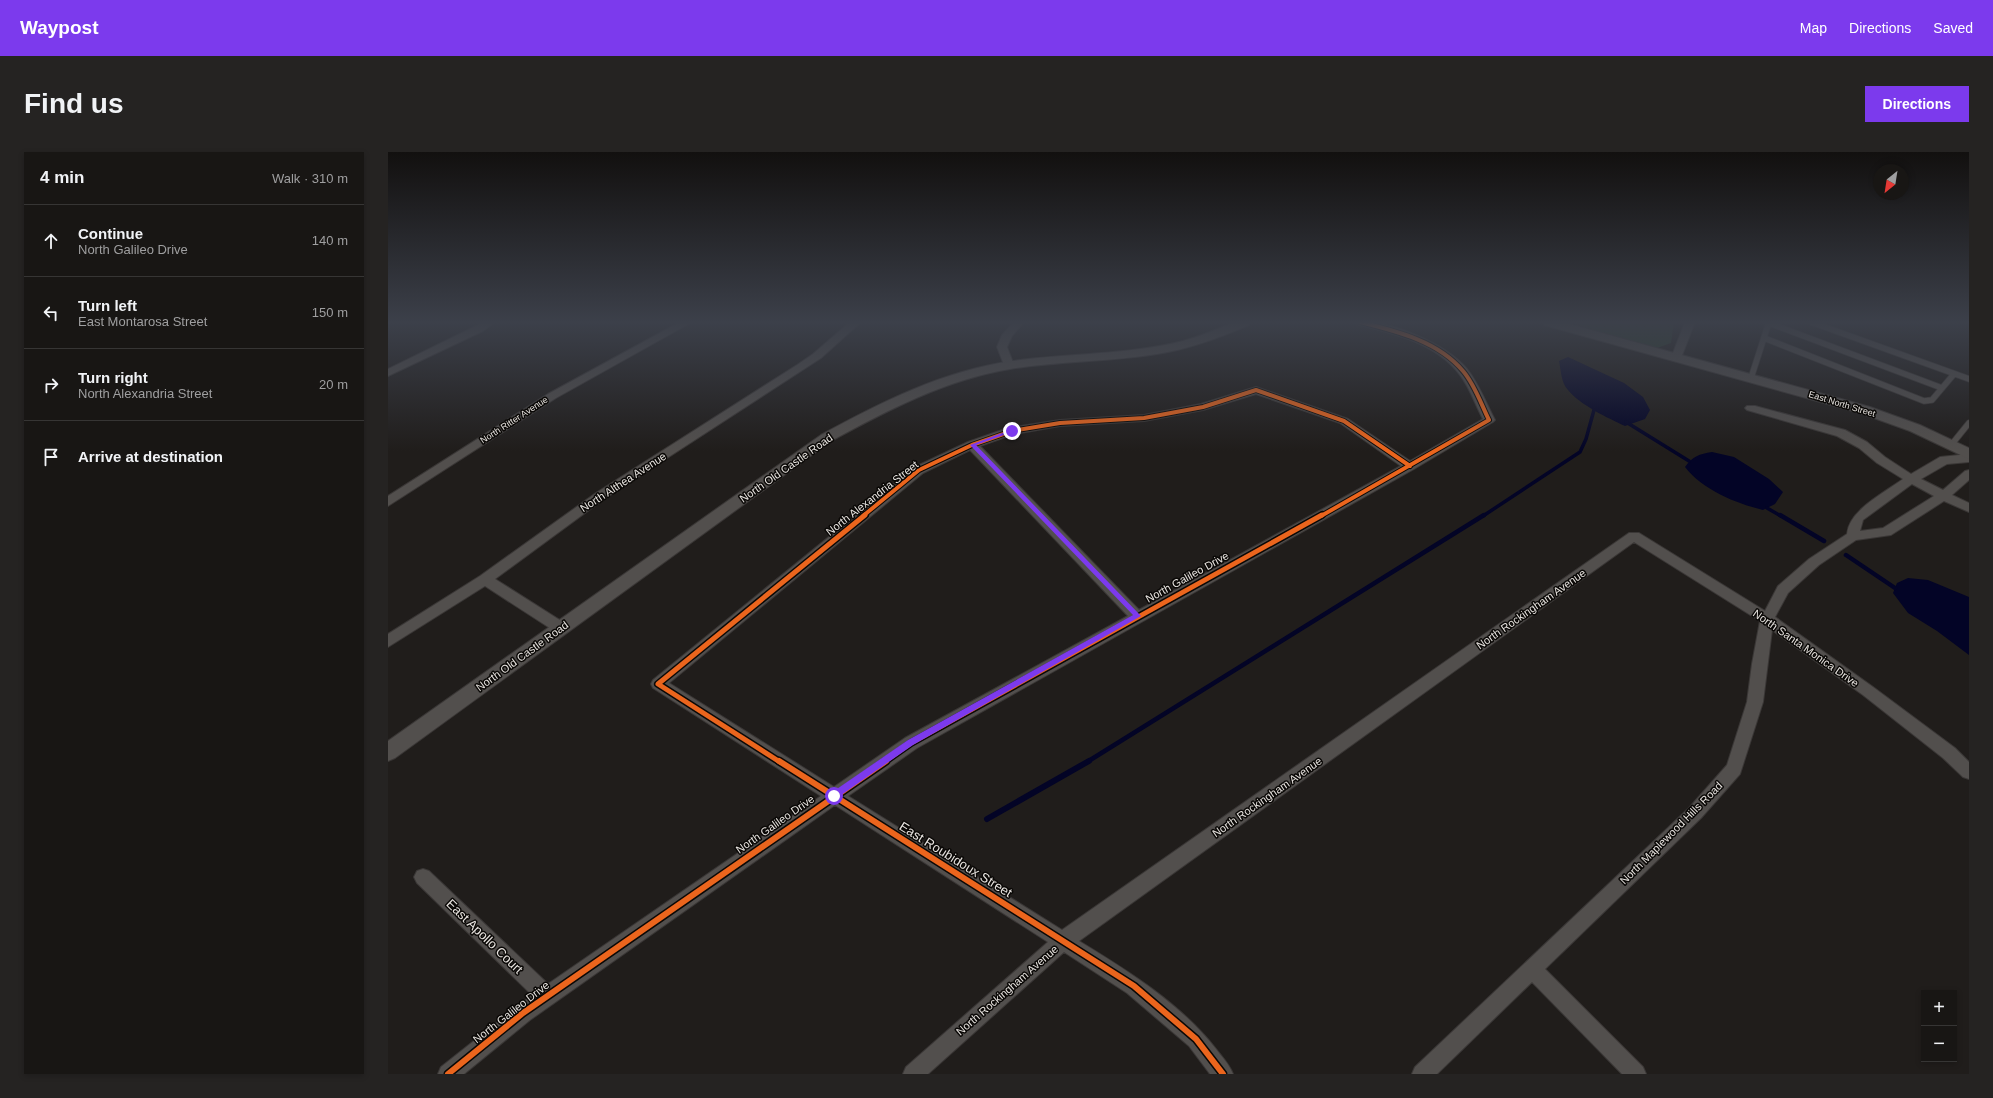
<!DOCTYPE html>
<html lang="en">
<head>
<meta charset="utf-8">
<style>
	body { margin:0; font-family:Helvetica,sans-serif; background:#252322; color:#f1f3f6 }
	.controls { position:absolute; right:12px; bottom:12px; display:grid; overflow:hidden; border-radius:0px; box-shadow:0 2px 6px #0003 }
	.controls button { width:36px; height:36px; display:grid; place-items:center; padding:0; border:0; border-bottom:1px solid #363534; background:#181614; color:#f1f3f6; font:20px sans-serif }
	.compass { position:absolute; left:1485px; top:12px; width:36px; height:36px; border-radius:50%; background:#181614; box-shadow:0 2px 6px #0003; rotate:210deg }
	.stop { position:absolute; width:12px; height:12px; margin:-9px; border:3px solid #7c3aed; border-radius:50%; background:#fff }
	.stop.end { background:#7c3aed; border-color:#fff; box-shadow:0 1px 4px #0008 }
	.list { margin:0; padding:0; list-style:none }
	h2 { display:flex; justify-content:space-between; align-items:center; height:52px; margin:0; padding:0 16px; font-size:17px }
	h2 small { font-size:13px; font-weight:400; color:#9f9fa0 }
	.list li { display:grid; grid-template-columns:26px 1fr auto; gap:12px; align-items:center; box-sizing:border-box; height:72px; padding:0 16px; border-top:1px solid #363534 }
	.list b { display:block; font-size:15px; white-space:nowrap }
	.list p { margin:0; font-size:13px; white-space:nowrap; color:#9f9fa0 }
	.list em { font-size:13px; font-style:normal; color:#9f9fa0 }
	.icon { flex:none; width:22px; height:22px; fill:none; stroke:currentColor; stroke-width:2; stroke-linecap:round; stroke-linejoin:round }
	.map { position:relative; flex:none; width:1581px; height:922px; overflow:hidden; border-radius:0px }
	header { display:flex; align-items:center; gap:24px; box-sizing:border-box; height:56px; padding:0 20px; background:#7c3aed; color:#fff }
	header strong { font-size:19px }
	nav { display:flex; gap:22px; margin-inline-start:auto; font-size:14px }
	.intro { display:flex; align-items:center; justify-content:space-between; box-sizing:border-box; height:96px; padding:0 24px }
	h1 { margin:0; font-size:28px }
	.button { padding:10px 18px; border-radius:0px; background:#7c3aed; color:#fff; font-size:14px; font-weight:700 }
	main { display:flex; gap:24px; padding:0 24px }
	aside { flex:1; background:#181614; border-radius:0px; box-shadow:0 2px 6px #0003 }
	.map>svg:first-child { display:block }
	.green { fill:#263f2a }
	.water { fill:#030426 }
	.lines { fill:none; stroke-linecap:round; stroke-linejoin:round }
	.stream-far2 { stroke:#030426; stroke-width:3.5 }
	.stream-far1 { stroke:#030426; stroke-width:4.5 }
	.stream { stroke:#030426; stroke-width:6 }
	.service-casing { stroke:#3a3736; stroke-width:7 }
	.minor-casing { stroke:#3a3736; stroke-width:2 }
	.tertiary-casing { stroke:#3a3736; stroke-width:2 }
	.service { stroke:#524f4d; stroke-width:5.5 }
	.minor { fill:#524f4d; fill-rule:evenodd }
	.tertiary { fill:#524f4d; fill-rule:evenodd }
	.cycleway-far2-casing { stroke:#0a0806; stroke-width:6 }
	.cycleway-far1-casing { stroke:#0a0806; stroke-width:8 }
	.cycleway-casing { stroke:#0a0806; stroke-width:9 }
	.cycleway-far2 { stroke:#eb651d; stroke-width:4 }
	.cycleway-far1 { stroke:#eb651d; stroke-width:5 }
	.cycleway { stroke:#eb651d; stroke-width:6 }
	.route { fill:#7c3aed }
	.labels { text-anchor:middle; stroke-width:3; stroke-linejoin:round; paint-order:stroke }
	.far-street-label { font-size:9px; fill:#e9e5e1; stroke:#0a0806 }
	.street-label { font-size:11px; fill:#e9e5e1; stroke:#0a0806 }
	.near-street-label { font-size:13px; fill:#e9e5e1; stroke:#0a0806 }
</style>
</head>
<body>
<header>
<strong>Waypost</strong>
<nav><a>Map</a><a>Directions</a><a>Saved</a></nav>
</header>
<div class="intro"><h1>Find us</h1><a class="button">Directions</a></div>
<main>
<aside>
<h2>4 min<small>Walk · 310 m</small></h2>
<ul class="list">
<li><svg class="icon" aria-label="ahead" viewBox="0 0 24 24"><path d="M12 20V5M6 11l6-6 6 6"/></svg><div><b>Continue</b><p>North Galileo Drive</p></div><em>140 m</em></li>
<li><svg class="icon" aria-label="left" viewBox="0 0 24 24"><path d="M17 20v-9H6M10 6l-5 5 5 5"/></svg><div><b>Turn left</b><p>East Montarosa Street</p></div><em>150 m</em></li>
<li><svg class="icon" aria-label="right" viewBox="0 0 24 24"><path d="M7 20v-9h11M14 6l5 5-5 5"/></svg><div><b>Turn right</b><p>North Alexandria Street</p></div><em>20 m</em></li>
<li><svg class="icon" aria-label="arrive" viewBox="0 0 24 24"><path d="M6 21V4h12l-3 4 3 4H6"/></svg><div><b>Arrive at destination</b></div></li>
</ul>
</aside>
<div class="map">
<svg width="1581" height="922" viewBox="0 0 1581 922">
	<rect width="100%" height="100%" fill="#201d1b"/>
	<path class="green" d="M1187,170h99l-3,21 -14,5 -74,-21z"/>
	<path class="water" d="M1180,205l56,26 19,14 7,13 -5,9 -20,7c-17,-8 -45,-21 -57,-36 -7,-7 -7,-20 -9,-29z
		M1324,300l22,5 35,22 14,13 -8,12 -12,6c-28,-7 -60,-20 -78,-43 8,-11 14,-13 27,-15z
		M1520,426l20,2 41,17v58l-32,-24 -29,-18 -15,-20 4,-10z"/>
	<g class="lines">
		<path class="stream-far2" d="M1238,270l63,39
			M1379,356l14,8
			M1095,364l97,-64 6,-13 8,-29"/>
		<path class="stream-far1" d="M1392,363l44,26
			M1458,403l49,33
			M699,610l397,-247"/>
		<path class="stream" d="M599,667l102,-58"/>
		<defs>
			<path id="service" d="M1423,170l158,57
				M1381,171l173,65
				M1376,186l160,63 8,-1 22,-26
				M1363,226l18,-56
				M1564,292l17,-21"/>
			<path id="minor" d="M96,170h11l-12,9 -95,45v-7z
				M292,170h12l-136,76 -168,108v-10l160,-102z
				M462,170h11l-40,36 -217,141 -109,80 71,45 2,4 -2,4 -5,1 -5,-1 -71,-46 -97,61v-13l92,-58 116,-83 201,-128 16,-11z
				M626,170h10l-12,14 -5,11 7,18 -5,3 -5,-3 -7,-18 5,-12z
				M967,170c32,-4 91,22 112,47 12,15 19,34 28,51l-2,2 -79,47 -497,279 -69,48 214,134 567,-397h10l126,78 13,-25 31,-27 38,-25c2,-24 37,-41 56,-55l-26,-16 -18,-15 -22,-12 -90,-26 -2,-2 2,-2h8l90,24 22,12 18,15 26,17 29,-17 29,-3v8l-22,2 -26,15 22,11 22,-19 4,-1v10l-17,15 17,8v9l-25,-11 -53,34 -35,5 -37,25 -31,28 -13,24 98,70 82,61 14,14v17l-6,-2 -20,-19 -80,-63 -91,-65 -9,72 -23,72 -39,44 -156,151 98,98 3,7h-24l-90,-92 -95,92h-25l3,-7 274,-259 38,-43 20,-63 5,-38 8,-43 -126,-79 -555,399c49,30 101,62 137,108 6,8 13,15 17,25h-23l-21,-28 -62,-53 -63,-41 -136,122h-25l3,-7 142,-125 -213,-137 -305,215 -66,54h-26l3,-7 91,-72 -115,-112 -3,-6 3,-6 6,-2 6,2 119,113 273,-188 -168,-108 -2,-4 2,-4 262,-213 53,-25 40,-14 52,-8 84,-5 57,-11 55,-17 92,32 62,42 73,-42c-8,-15 -13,-31 -23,-44 -23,-32 -67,-42 -104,-51zM868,242l84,29 61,43 -262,144 -159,-164 34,-12 46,-8 84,-5 59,-11zM582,298l158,166 -223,122 -71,49 -165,-104 254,-210zM1524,332l22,12 -51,32 -23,3 3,-11z
				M1297,170h10l-14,36 -5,3 -4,-1 -1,-2z"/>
			<path id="tertiary" d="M846,170h16l-1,3c-30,13 -60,24 -92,29 -49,8 -99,7 -147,15 -65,11 -122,41 -179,72l-436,317 -7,3v-20l433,-306c60,-33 122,-64 191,-74 57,-8 115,-6 171,-20 18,-5 35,-12 51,-19z
				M1155,170h19l308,85 50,18 49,23v11l-59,-28 -50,-18 -316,-88z"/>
		</defs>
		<use href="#service" class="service-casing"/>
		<use href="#minor" class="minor-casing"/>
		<use href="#tertiary" class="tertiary-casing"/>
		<use href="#service" class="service"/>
		<use href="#minor" class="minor"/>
		<use href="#tertiary" class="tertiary"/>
		<defs>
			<path id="cycleway-far2" d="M475,364l56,-46 53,-25 40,-14 48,-8 84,-5 59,-11 53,-17 88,31 66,45
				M933,364l168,-96c-8,-16 -14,-35 -26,-49 -25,-30 -67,-40 -103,-49"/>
			<path id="cycleway-far1" d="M392,610l-122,-78 207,-169
				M496,610l27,-19 411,-228"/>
			<path id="cycleway" d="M391,609l355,225 62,53 27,35
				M60,922l75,-61 363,-252"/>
		</defs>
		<use href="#cycleway-far2" class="cycleway-far2-casing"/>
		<use href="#cycleway-far1" class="cycleway-far1-casing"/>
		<use href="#cycleway" class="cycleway-casing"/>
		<use href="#cycleway-far2" class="cycleway-far2"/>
		<use href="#cycleway-far1" class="cycleway-far1"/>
		<use href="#cycleway" class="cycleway"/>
	</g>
	<linearGradient id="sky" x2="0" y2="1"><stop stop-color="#12100f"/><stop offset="0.57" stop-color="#3c404a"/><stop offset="1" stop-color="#3c404a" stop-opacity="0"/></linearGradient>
	<rect width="1581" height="299" fill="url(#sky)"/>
	<path class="route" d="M622,278l5,1 -39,14 165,171 -228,129 -76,53h-6v-5l77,-53 225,-125 -163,-170z"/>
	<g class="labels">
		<g class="far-street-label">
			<text transform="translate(1454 252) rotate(17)" y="3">East North Street</text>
			<text transform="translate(126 268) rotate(-33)" y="3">North Ritter Avenue</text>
		</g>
		<g class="street-label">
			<text transform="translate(398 316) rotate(-35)" y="4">North Old Castle Road</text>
			<text transform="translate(235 330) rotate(-33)" y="4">North Althea Avenue</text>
			<text transform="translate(484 346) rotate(-38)" y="4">North Alexandria Street</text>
			<text transform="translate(799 425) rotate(-29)" y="4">North Galileo Drive</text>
			<text transform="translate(1143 457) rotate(-35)" y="4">North Rockingham Avenue</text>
			<text transform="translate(1418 496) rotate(35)" y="4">North Santa Monica Drive</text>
			<text transform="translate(134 504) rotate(-36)" y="4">North Old Castle Road</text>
			<text transform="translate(879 645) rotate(-35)" y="4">North Rockingham Avenue</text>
			<text transform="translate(387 672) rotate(-35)" y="4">North Galileo Drive</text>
			<text transform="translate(1283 681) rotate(-45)" y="4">North Maplewood Hills Road</text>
			<text transform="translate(619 838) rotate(-41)" y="4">North Rockingham Avenue</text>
			<text transform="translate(123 860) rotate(-38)" y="4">North Galileo Drive</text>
		</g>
		<g class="near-street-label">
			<text transform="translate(568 707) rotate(32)" y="5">East Roubidoux Street</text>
			<text transform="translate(97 784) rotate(44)" y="5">East Apollo Court</text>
		</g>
	</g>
</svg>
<div class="controls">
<button>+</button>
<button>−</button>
</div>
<svg class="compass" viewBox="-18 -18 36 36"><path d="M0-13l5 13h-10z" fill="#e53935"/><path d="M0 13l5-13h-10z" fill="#9f9fa0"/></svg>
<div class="stop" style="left:446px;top:644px"></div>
<div class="stop end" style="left:624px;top:279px"></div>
</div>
</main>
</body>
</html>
